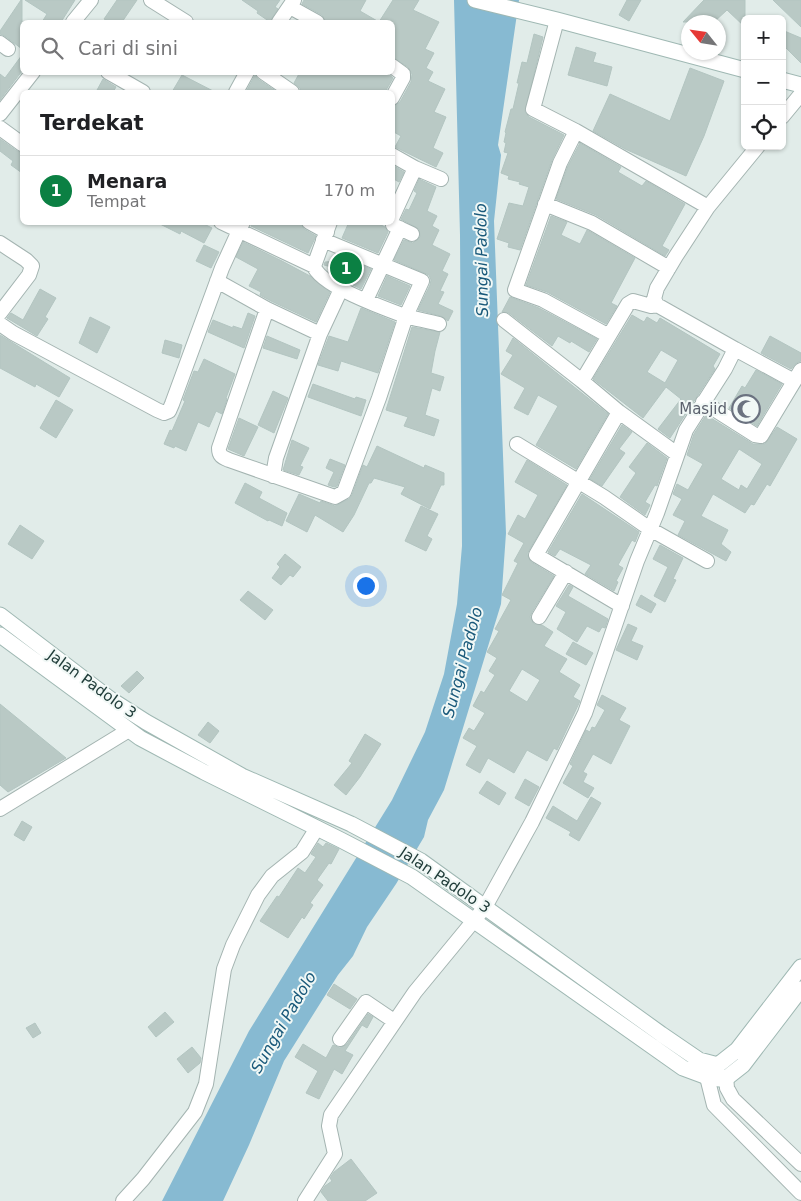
<!DOCTYPE html>
<html lang="id">
<head>
<meta charset="utf-8">
<style>
	body { margin:0; font-family:"DejaVu Sans",sans-serif; background:#f2f2f2; color:#202124 }
	.controls { position:absolute; right:15px; top:15px; display:grid; overflow:hidden; border-radius:8px; box-shadow:0 1px 4px #0004 }
	.controls button { width:45px; height:45px; display:grid; place-items:center; padding:0; border:0; border-bottom:1px solid #e0e0e0; background:#fff; color:#202124; font:25px sans-serif }
	.compass { position:absolute; left:681px; top:15px; width:45px; height:45px; border-radius:50%; background:#fff; box-shadow:0 1px 4px #0004; rotate:300deg }
	.you { position:absolute; left:365px; top:585px; width:18px; height:18px; margin:-12px; border:4px solid #fff; border-radius:50%; background:#1a73e8; box-shadow:0 0 0 8px #1a73e833 }
	.badge { display:grid; place-items:center; width:32px; height:32px; border-radius:50%; background:#0b8043; color:#fff; font-size:16px; font-weight:700 }
	.pin { position:absolute; translate:-50% -50%; border:2px solid #fff; box-shadow:0 1px 5px #0006 }
	.list { margin:0; padding:0; list-style:none }
	h2 { display:flex; justify-content:space-between; align-items:center; height:65px; margin:0; padding:0 20px; font-size:21px }
	h2 small { font-size:16px; font-weight:400; color:#757577 }
	.list li { display:grid; grid-template-columns:32px 1fr auto; gap:15px; align-items:center; box-sizing:border-box; height:70px; padding:0 20px; border-top:1px solid #e0e0e0 }
	.list b { display:block; font-size:19px; white-space:nowrap }
	.list p { margin:0; font-size:16px; white-space:nowrap; color:#757577 }
	.list em { font-size:16px; font-style:normal; color:#757577 }
	.icon { flex:none; width:28px; height:28px; fill:none; stroke:currentColor; stroke-width:2; stroke-linecap:round; stroke-linejoin:round }
	.map { position:relative; flex:none; width:801px; height:1201px; overflow:hidden }
	.search { position:absolute; background:#fff; box-shadow:0 1px 4px #0004; left:20px; top:20px; width:375px; height:55px; display:flex; align-items:center; gap:12px; box-sizing:border-box; padding:0 18px; border-radius:8px; color:#757577; font-size:19px }
	.panel { position:absolute; background:#fff; box-shadow:0 1px 4px #0004; left:20px; top:90px; width:375px; height:135px; border-radius:8px }
	.map>svg:first-child { display:block }
	.water { fill:#87bad2 }
	.building { fill:#b9c9c5; stroke:#b3c5c1; fill-rule:evenodd }
	.lines { fill:none; stroke-linecap:round; stroke-linejoin:round }
	.street-casing { stroke:#a4b4b1; stroke-width:16 }
	.secondary-casing { stroke:#9fb8b3; stroke-width:17 }
	.street { stroke:#fff; stroke-width:14 }
	.secondary { stroke:#fff; stroke-width:15 }
	.labels { text-anchor:middle; stroke-width:4; stroke-linejoin:round; paint-order:stroke }
	.worship-label { font-size:15px; fill:#5b616d; stroke:#f1f8f6; text-anchor:end }
	.street-label { font-size:15px; fill:#213d3a; stroke:#f1f8f6 }
	.water-label { font-size:16px; font-style:italic; fill:#19597a; stroke:#f1f8f6 }
</style>
</head>
<body>
<div class="map">
<svg width="801" height="1201" viewBox="0 0 801 1201">
	<rect width="100%" height="100%" fill="#e1ece9"/>
	<path class="water" d="M454,0h65l-21,145 3,10 -7,66 12,312 -5,71 -57,186 -16,30 -4,17 -28,47 -29,43 -14,29 -15,19 -54,86 -35,84 -26,56h-61l87,-170 143,-231 33,-68 19,-58 13,-70 5,-58 -2,-311z"/>
	<path class="building" d="M21,0h1v49l-17,-13 -5,-2v-3z
		M25,0h50l-14,22h-19l5,-8z
		M117,0h20l-15,22h-12l-6,-3z
		M242,0h38l-5,7 3,2 -6,9 -2,4 -13,-9 1,-2z
		M304,0h62l-6,11 19,11h-53l-4,-7 -20,-11z
		M393,0h26l-6,10 26,12 -14,27 9,4 -8,15 7,4 -5,9 17,8 -11,23 12,5 -13,31 10,5 -7,14 -41,-20 6,-11 -9,-5v-24l8,-5 11,-20 1,-8 -4,-7 -16,-10v-35h-13z
		M627,0h14l-12,21 -10,-6z
		M704,0h41v27l-18,-17 -13,12h-31z
		M773,0h28v27z
		M782,30l19,8v25l-19,-19z
		M534,34l9,3 -18,74 4,6 35,18 -12,25 -32,90 -12,-3 1,-4 -12,-4 12,-36 14,3 6,-19 -10,-3 1,-2 -12,-3 1,-3 -8,-3 7,-20 -4,-1 2,-9 -2,-1 2,-9 -1,-1 6,-23h2l6,-26h-2l5,-21 5,1z
		M576,47l20,6 -3,9 19,5 -5,19 -39,-11z
		M22,55v16l-22,29v-26l5,4z
		M690,68l34,13 -20,55 -18,40 -61,-27 -32,-18 17,-37 60,27z
		M300,72h86l7,6 -8,14h-84l-1,-4 -6,-5z
		M182,75l33,17h-43z
		M255,75l3,4 19,13h-31z
		M103,79l13,8 -3,5h-17z
		M0,139l17,12 5,2v20l-11,-8 2,-4 -13,-10z
		M580,143l41,24 -3,5 24,14 4,-5 39,23 -23,42 7,4 -4,6 -69,-41 -40,-16 12,-33z
		M394,166l10,6 -5,10 -7,-4v-9z
		M419,179l17,8 -9,24 10,5 -5,10 7,4 -7,15 18,9 -8,17 6,3 -8,17 4,1 -6,12 15,7 -5,10 -7,-5 -23,-6 12,-25 1,-5 -2,-5 -35,-15 10,-20 9,3 7,-6 -1,-8 -18,-10 5,-10 3,1 8,-17 -3,-2z
		M551,216l16,6 -6,13 19,9 7,-14 48,28 -24,45 6,3 -11,18 -59,-32 -21,-7z
		M156,222h44l12,6 -8,15 -23,-12 -1,3z
		M252,222h48l4,7 12,7 -8,17 -57,-27z
		M349,222h26l10,5 3,5 -10,21 -36,-15z
		M243,242l39,19 28,15 20,16 -14,30 -45,-21 -11,-6 1,-3 -12,-6 9,-17 -22,-12z
		M204,245l15,7 -8,16 -15,-7z
		M349,260l22,9 -10,20 -8,-4 5,-11 -34,-9 1,-3z
		M387,276l23,10 -9,19 -23,-9z
		M40,289l16,9 -11,19 3,2 -11,17 -30,-18 4,-5 12,7z
		M510,297l29,11 58,31 -8,13 -18,-11 -1,2 -12,-7 -6,10 -43,-33 -7,-1z
		M361,308l34,14 -17,51 -37,-12 -3,10 -20,-6 11,-29 19,6z
		M248,313l7,3 -11,32 -36,-16 5,-12 20,8v-2l9,3z
		M632,315l12,7 3,-5 10,6 3,-5 60,36 -7,12 2,3 -45,69 -12,-9 23,-30 -15,-12 -23,31 -50,-39zM661,350l17,10 -13,23 -18,-11z
		M90,317l20,10 -13,26 -18,-10z
		M412,327l28,5 -5,19 -4,22 13,4 -4,14 -8,-3 -7,27 14,5 -5,16 -30,-10 4,-9 -22,-7z
		M0,335l70,43 -11,19 -23,-13 -1,3 -35,-19z
		M267,336l33,14 -3,9 -34,-11z
		M770,336l31,17v8l-5,2 -5,6 -30,-16z
		M513,338l95,76 -32,55 -40,-24 22,-39 -20,-11 -10,20 -14,-7 11,-20 -24,-14 12,-19 -7,-4z
		M165,340l17,5 -3,13 -17,-5z
		M204,359l31,15 -9,24 1,1 -5,15 -6,-3 -7,16 -11,-5 -12,29 -11,-5 -1,2 -10,-4 6,-14 2,1 13,-30 -2,-1 11,-29 4,1z
		M756,370l26,14 -25,42 -28,-18 13,-22 3,2z
		M313,384l42,15 1,-2 10,3 -5,16 -53,-19z
		M273,391l15,7 -14,35 -16,-8z
		M56,400l17,10 -17,28 -16,-10z
		M706,415l47,29h12l12,-17 20,12 -27,47 -3,-2 -13,21 -3,-1 -6,9 -32,-19 -12,22 27,14 -7,14 10,8 -5,9 -48,-26 7,-14 -12,-6 9,-16 -9,-5 4,-10 11,6 15,-26 -16,-9 7,-21zM739,449l23,15 -15,25 -6,-4 -2,5 -18,-11z
		M239,418l19,9 -14,29 -16,-7z
		M622,425l10,7 -13,17 6,4 -23,33 -12,-7z
		M292,440l17,8 -9,18 3,1 -4,8 -16,-5z
		M647,443l20,15 -10,28 -2,-1 -10,17 5,3 -5,10 -25,-18 16,-24 -7,-6z
		M377,446l47,22 1,-3 19,8v12h-3l-11,24 -29,-15 4,-7 -31,-9 -3,5h-2l-15,32 -11,17 -28,-17 -8,17 -21,-11 13,-27 21,9 1,-2 14,5 14,-7 3,-4 11,-30 4,2z
		M330,459l15,6 -8,21 -3,1 -6,-2 6,-13 -8,-4z
		M527,460l40,25 -40,69 4,8 23,14 -22,36 -2,5 4,7 8,1 11,7 -9,14 23,13 -8,13 21,13 -7,12 7,4 -23,49 -3,-2 -7,13 -20,-11 -13,23 -26,-15 -8,15 -14,-8 11,-19 -14,-8 6,-10 5,3 11,-18 -12,-7 8,-15 3,2 11,-18 -6,-4 8,-13 -10,-6 12,-21 -4,-2 16,-29 -9,-5 16,-32 -4,-2 10,-18 -16,-9 10,-19 7,4 13,-24 -23,-13zM522,669l18,11 -13,22 -18,-11z
		M245,483l17,9 -3,6 28,15 -5,13 -13,-6 -1,1 -33,-18z
		M582,494l57,38 -4,10 -3,-2 -14,25 5,3 -7,13 2,1 -4,9 -29,-17 6,-9 -31,-16 -5,7 -7,-4z
		M421,506l17,8 -11,22 5,3 -6,12 -21,-10z
		M20,525l24,16 -12,18 -24,-15z
		M660,545l23,13 -10,21 3,1 -11,22 -11,-6 14,-29 -15,-8z
		M285,554l16,13 -8,10 -3,-2 -9,10 -9,-7 8,-11 -3,-3z
		M569,585l4,2 -5,9 40,23 -3,9 -3,-1 -3,5 -12,-6 -10,16 -20,-13 9,-17 -10,-6z
		M248,591l25,19 -8,10 -25,-20z
		M641,595l15,9 -5,9 -15,-8z
		M628,624l9,4 -6,13 12,5 -6,14 -21,-10z
		M573,642l20,11 -7,12 -20,-11z
		M137,671l7,7 -15,15 -8,-7z
		M602,695l24,13 -7,12 11,6 -19,38 -18,-10 -10,18 4,2 -4,8 11,6 -6,10 -25,-15 10,-17 -3,-2 16,-34 4,2 2,-5 3,1 10,-18 -8,-5z
		M0,704l66,54 -58,34 -8,-7z
		M208,722l11,9 -9,12 -12,-8z
		M365,734l16,10 -21,33 -14,18 -12,-10 18,-22 -3,-2z
		M525,779l14,8 -10,19 -14,-8z
		M487,781l19,12 -7,12 -20,-12z
		M591,797l10,6 -22,38 -10,-6 2,-3 -25,-14 7,-12 24,15z
		M22,821l10,6 -8,14 -10,-6z
		M318,843l5,4 3,-4 13,6 -8,15 -2,-1 -12,17 6,5 -13,18 3,2 -9,14 -2,-2 -14,21 -28,-17 17,-25 2,1 19,-29 7,5 11,-16 -5,-3z
		M334,984l23,15 -7,10 -23,-14z
		M165,1012l9,10 -18,15 -8,-10z
		M368,1014l5,3 -6,11 -5,-3 -17,26 8,4 -11,19 -8,-5 -15,30 -13,-6 12,-22 -23,-14 8,-13 23,14 7,-13 7,3 7,-4z
		M35,1023l6,10 -8,5 -7,-10z
		M192,1047l9,11 -1,5 -12,10 -11,-14z
		M351,1159l26,34 -12,8h-37l-7,-9 4,-6 7,-5 -2,-3 4,-6z"/>
	<g class="lines">
		<defs>
			<path id="street" d="M151,0l35,22
				M290,7l27,15
				M557,20l-24,89 43,22 132,76
				M73,22l18,-22
				M279,22l15,-22
				M0,43l8,6
				M392,66l11,8v4l-11,20
				M108,72l35,20
				M263,72l29,20
				M236,92l11,-20
				M0,114l33,-42
				M782,117l19,-23
				M0,128l22,16
				M576,131l-16,32 -45,127 28,10 66,36
				M392,155l23,13 26,11
				M545,204l47,19 77,45
				M392,218l23,-50
				M221,222l93,44
				M309,222l18,10
				M330,222l-16,44c5,19 72,43 91,50 11,3 23,5 34,8
				M393,225l19,9
				M0,243l26,17 6,6 -3,9 -29,38
				M217,281l50,28 53,25
				M366,300l34,-72
				M657,305l-6,1 -18,-5 -5,3 -46,77 37,31 58,42
				M267,309l-48,139c0,8 3,9 10,12l106,37 9,-5 35,-94 27,-82 16,-35 -99,-41
				M504,320l78,61
				M0,324l13,9 144,77 7,3 5,-2 3,-7 50,-136 21,-46
				M735,349l59,32
				M703,402l52,33 6,1 40,-66
				M619,412l-83,143 86,51
				M517,444l87,53 46,32 57,32
				M273,476l3,-18 44,-124 21,-45
				M539,617l27,-45
				M0,809l129,-79
				M340,1039l26,-37 28,19
				M707,1077l7,28 87,88
				M726,1077l1,11 6,11 68,65
				M123,1201l20,-22 52,-67 11,-28 18,-115 9,-24 25,-50 14,-19 30,-24 15,-24
				M305,1201l30,-47 -6,-28 2,-11 84,-123 70,-85 47,-85 53,-109 52,-152 20,-48 29,-83 39,-61 10,-20 -78,-44 -3,-6 3,-11 19,-32 32,-49 50,-61"/>
			<path id="secondary" d="M475,0l82,20 188,50
				M782,80l19,5
				M0,615l110,84 36,23 96,54 109,48 70,37 240,173 38,26 19,5 19,-15 64,-83
				M0,635l140,103 64,34 137,68 71,37 271,191 27,10 10,1 9,-3 14,-11 58,-76"/>
		</defs>
		<use href="#street" class="street-casing"/>
		<use href="#secondary" class="secondary-casing"/>
		<use href="#street" class="street"/>
		<use href="#secondary" class="secondary"/>
	</g>
	<defs>
		<symbol id="mosque-ring" viewBox="-11 -11 22 22"><circle r="9.5" fill="#f1f8f6" stroke="#6b7280" stroke-width="1.5"/><path d="M3.5-4.9A6 6 0 1 0 3.5 4.9A5 5 0 1 1 3.5-4.9Z" fill="#6b7280"/></symbol>
	</defs>
	<g fill-rule="evenodd">
		<use href="#mosque-ring" x="730" y="393" width="32" height="32"/>
	</g>
	<g class="labels">
		<g class="worship-label">
			<text x="727" y="414">Masjid</text>
		</g>
		<g class="street-label">
			<text transform="translate(92 684) rotate(36)" y="5">Jalan Padolo 3</text>
			<text transform="translate(445 880) rotate(34)" y="5">Jalan Padolo 3</text>
		</g>
		<g class="water-label">
			<text transform="translate(481 260) rotate(-91)" y="6">Sungai Padolo</text>
			<text transform="translate(462 662) rotate(-75)" y="6">Sungai Padolo</text>
			<text transform="translate(283 1022) rotate(-60)" y="6">Sungai Padolo</text>
		</g>
	</g>
</svg>
<div class="controls">
<button>+</button>
<button>−</button>
<button><svg class="icon" aria-label="locate" viewBox="0 0 24 24"><circle cx="12" cy="12" r="6"/><path d="M12 2v4M12 18v4M2 12h4M18 12h4"/></svg></button>
</div>
<svg class="compass" viewBox="-18 -18 36 36"><path d="M0-13l5 13h-10z" fill="#e53935"/><path d="M0 13l5-13h-10z" fill="#757577"/></svg>
<div class="you"></div>
<div class="pin badge" style="left:346px;top:268px">1</div>
<div class="search"><svg class="icon" aria-label="search" viewBox="0 0 24 24"><circle cx="10" cy="10" r="6"/><path d="M15 15l6 6"/></svg>Cari di sini</div>
<section class="panel">
<h2>Terdekat<small></small></h2>
<ul class="list">
<li><span class="badge">1</span><div><b>Menara</b><p>Tempat</p></div><em>170 m</em></li>
</ul>
</section>
</div>
</body>
</html>
